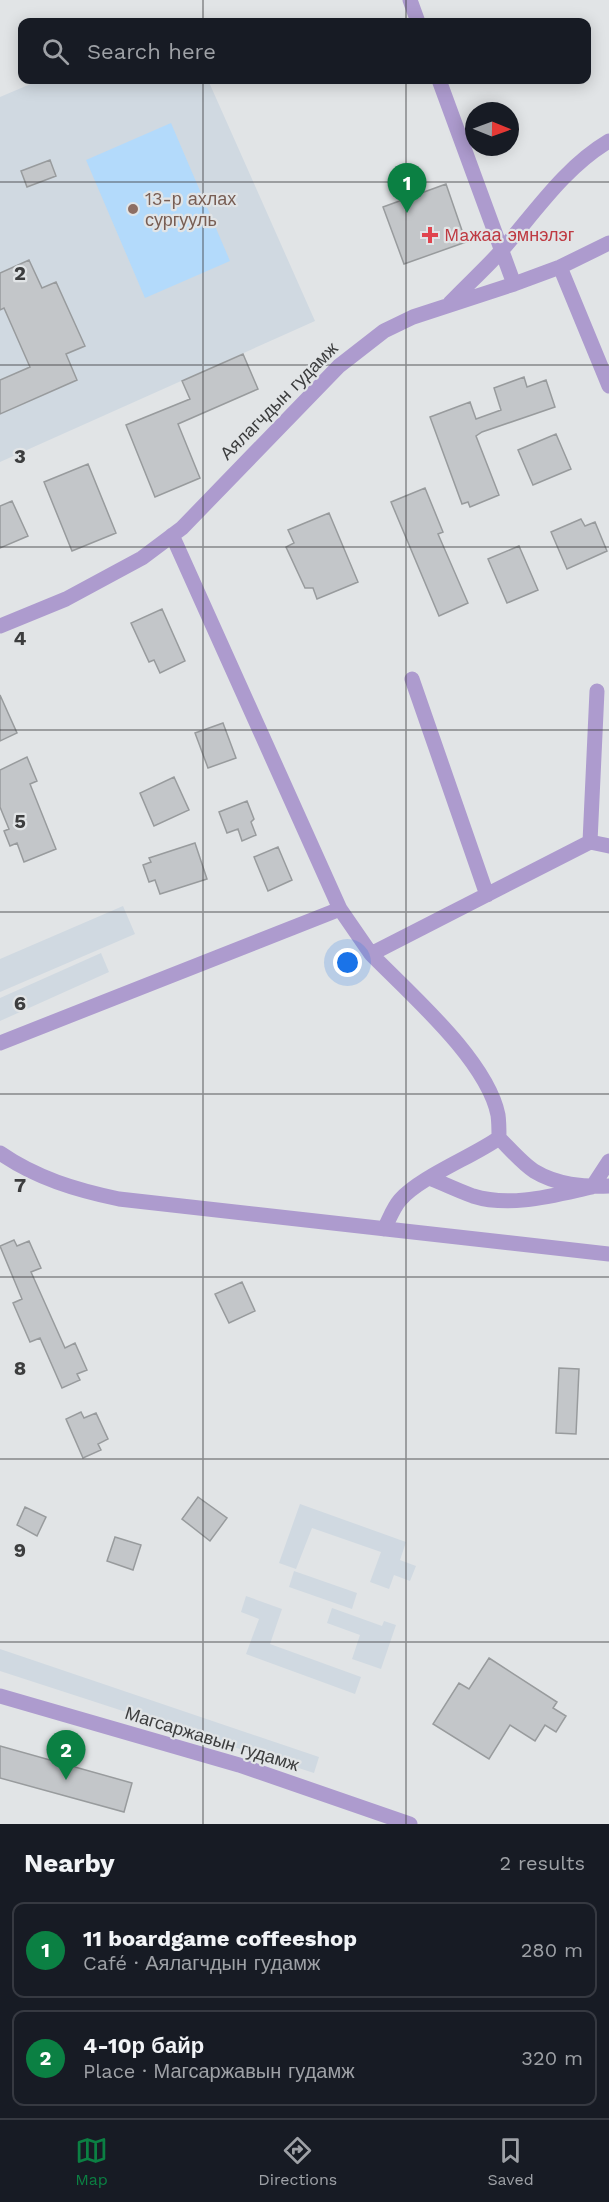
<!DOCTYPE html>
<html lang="en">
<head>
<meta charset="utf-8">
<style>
	body { margin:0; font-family:"Work Sans",sans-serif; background:#20242c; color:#f1f3f6 }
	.compass { position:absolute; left:465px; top:102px; width:54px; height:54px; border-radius:50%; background:#171b24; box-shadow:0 3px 15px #0003; rotate:91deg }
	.you { position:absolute; left:348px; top:963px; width:21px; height:21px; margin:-15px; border:4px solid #fff; border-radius:50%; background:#1a73e8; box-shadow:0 0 0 9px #1a73e833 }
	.badge { display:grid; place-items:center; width:39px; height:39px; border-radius:50%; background:#0b8043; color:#fff; font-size:20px; font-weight:700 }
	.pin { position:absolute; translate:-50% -50px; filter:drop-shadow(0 2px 3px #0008) }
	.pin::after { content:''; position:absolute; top:32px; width:21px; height:18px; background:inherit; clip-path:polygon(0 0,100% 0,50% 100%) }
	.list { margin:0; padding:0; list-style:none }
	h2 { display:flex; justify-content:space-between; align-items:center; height:78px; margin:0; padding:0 24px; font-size:26px }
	h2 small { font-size:20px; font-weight:400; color:#9ea1a6 }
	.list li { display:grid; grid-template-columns:39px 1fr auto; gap:18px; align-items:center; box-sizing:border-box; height:96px; margin:0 12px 12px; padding:0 12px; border:2px solid #363941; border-radius:12px }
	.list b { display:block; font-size:22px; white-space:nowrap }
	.list p { margin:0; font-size:20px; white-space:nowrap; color:#9ea1a6 }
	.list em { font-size:20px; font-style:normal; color:#9ea1a6 }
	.icon { flex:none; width:33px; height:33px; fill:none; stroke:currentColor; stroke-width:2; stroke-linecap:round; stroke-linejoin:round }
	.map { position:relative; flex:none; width:609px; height:1824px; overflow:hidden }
	.search { position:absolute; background:#171b24; box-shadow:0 3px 15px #0003; left:18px; right:18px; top:18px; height:66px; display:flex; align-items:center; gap:15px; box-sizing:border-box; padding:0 21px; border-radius:12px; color:#9ea1a6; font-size:22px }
	.sheet { height:294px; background:#171b24 }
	nav { display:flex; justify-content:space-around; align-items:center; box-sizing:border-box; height:84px; border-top:2px solid #363941; background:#171b24; font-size:16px; color:#9ea1a6 }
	nav a { display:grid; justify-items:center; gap:3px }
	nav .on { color:#0b8043 }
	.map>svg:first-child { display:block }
	.built { fill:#d0d9e1 }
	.green { fill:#b3dafb }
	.building { fill:#c3c6c9; stroke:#989b9d; stroke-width:1.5 }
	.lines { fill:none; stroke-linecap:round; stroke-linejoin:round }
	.minor { stroke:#ad9bce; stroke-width:15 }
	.grid { fill:none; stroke:#3c3d3e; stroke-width:1.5; stroke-opacity:0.55 }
	.education-dot { fill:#8d6e63; stroke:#e1e4e6; stroke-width:2 }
	.health-dot { fill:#e0444e; stroke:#e1e4e6; stroke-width:2 }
	.labels { text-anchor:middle; stroke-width:4.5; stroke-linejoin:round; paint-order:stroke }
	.education-label { font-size:18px; fill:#785e54; stroke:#e1e4e6; text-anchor:start }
	.health-label { font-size:18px; fill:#be3a42; stroke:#e1e4e6; text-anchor:start }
	.street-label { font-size:18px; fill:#3c3d3e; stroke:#e1e4e6 }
	.grid-label { font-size:20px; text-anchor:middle; font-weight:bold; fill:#3c3d3e; stroke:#e1e4e6; stroke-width:4.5; stroke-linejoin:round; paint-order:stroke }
</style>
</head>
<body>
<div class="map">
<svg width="609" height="1824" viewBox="0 0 609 1824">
	<rect width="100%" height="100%" fill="#e1e4e6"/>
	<path class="built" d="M40,80h168l107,241 -315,141v-365z
		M123,906l12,28 -135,58v-33z
		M101,953l8,19 -109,49v-23z
		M300,1504l106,38 -6,18 16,6 -6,15 -16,-6 -5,14 -19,-7 11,-30 -69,-24 -16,41 -17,-6z
		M294,1571l63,22 -5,16 -63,-22z
		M246,1596l36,13 -12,35 91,33 -6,17 -109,-40 13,-35 -18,-7z
		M332,1608l50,18 2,-5 12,4 -15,44 -29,-10 8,-24 -33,-12z
		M0,1649l319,108 -5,16 -314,-102z"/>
	<path class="green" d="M171,123l59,138 -85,37 -59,-138z"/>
	<path class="building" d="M50,160l6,16 -29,11 -6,-16z
		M446,184l20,58 -62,22 -21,-57z
		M29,260l13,28 14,-6 29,64 -19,8 11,26 -77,34v-34l30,-13 -26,-59 -4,2v-37z
		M243,354l15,35 -80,35 22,54 -45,19 -29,-72 64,-26 -8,-18z
		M524,377l3,10 19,-7 9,27 -73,25 -6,4 23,59 -29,12 -2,-5 -6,2 -32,-87 40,-15 6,17 25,-9 -7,-22z
		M556,434l15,35 -38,16 -15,-35z
		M88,464l28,69 -44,18 -28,-69z
		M425,488l18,44 -5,2 30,69 -29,13 -48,-114z
		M12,501l16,35 -28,12v-42z
		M329,513l29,69 -41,17 -4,-11h-8l-19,-41 8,-4 -6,-13z
		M581,519l4,7 10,-4 12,29 -40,18 -16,-37z
		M519,546l19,44 -31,13 -19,-44z
		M162,609l23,52 -25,12 -6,-13 -5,2 -18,-39z
		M0,695l17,38 -17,8z
		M223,723l13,35 -28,10 -13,-35z
		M27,757l10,24 -7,3 26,65 -32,13 -7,-19 -7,3 -6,-15 5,-2 -9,-22v-37z
		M174,777l15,33 -35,16 -14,-33z
		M247,801l7,18 -3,3 5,13 -14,6 -4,-12 -11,4 -8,-21z
		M195,843l12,36 -47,15 -5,-14 -6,2 -6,-17 8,-3 -2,-4z
		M278,847l14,33 -24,11 -14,-34z
		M14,1240l3,6 12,-5 12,27 -10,4 34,76 10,-5 12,27 -10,4 3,6 -18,8 -22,-50 -10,4 -17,-39 9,-4 -22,-53z
		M242,1282l13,29 -26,12 -14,-29z
		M559,1368l20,1 -3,65 -20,-1z
		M81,1412l3,6 12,-5 12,26 -10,5 3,6 -18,8 -17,-39z
		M198,1497l29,21 -17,23 -28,-22z
		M25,1507l21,10 -9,19 -20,-11z
		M115,1537l26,8 -8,25 -26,-9z
		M489,1658l68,44 -4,6 13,8 -10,16 -11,-7 -10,16 -25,-16 -21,34 -56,-35 26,-41 10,6z
		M0,1746l132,37 -8,29 -124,-34z"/>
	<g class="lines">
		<path class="minor" d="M410,0l8,22
			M439,80l75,204
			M560,267l49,119
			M450,303c17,-18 36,-35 52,-53 33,-38 63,-83 107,-109
			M0,626l66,-27 76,-41 40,-30 157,-162 45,-35 29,-14 101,-33 46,-17 49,-24
			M412,679l75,216
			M590,842l19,4
			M340,909l31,45
			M0,1043l340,-134 -168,-374
			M499,1138c11,11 23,25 35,33 23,14 49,16 75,15
			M0,1153c36,25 76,37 119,46l490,55
			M430,1178c14,6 29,13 43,18 38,12 82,-1 119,-9l17,-26
			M384,1229c5,-9 9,-21 16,-29 20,-23 72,-43 99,-62 0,-8 0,-16 -1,-23 -11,-55 -89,-122 -127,-161l219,-112 7,-151
			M0,1696l239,69 171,59"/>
	</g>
	<path class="grid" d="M203,0v22M406,0v22M203,80v1744M406,80v1744M0,182h609M0,365h609M0,547h609M0,730h609M0,912h609M0,1094h609M0,1277h609M0,1459h609M0,1642h609"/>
	<circle class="education-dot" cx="133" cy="209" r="6"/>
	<path class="health-dot" d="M427 226h6v6h6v6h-6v6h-6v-6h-6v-6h6z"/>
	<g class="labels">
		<g class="education-label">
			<text x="145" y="205">13-р ахлах<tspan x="145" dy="21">сургууль</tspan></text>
		</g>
		<g class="health-label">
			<text x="444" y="241">Maжаа эмнэлэг</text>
		</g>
		<g class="street-label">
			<text transform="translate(279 401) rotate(-45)" y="6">Аялагчдын гудамж</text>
			<text transform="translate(212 1739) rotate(17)" y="6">Магсаржавын гудамж</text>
		</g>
	</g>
	<g class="grid-label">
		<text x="20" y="280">2</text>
		<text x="20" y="463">3</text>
		<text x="20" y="645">4</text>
		<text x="20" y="828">5</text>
		<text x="20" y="1010">6</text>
		<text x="20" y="1192">7</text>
		<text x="20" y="1375">8</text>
		<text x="20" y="1557">9</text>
	</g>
</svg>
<svg class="compass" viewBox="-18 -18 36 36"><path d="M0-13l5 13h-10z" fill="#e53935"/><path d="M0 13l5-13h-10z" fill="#9ea1a6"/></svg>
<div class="you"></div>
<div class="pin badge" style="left:407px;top:213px">1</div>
<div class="pin badge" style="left:66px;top:1780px">2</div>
<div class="search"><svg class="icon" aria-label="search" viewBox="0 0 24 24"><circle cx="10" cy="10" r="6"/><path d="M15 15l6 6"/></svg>Search here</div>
</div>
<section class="sheet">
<h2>Nearby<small>2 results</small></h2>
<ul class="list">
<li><span class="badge">1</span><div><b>11 boardgame coffeeshop</b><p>Café · Аялагчдын гудамж</p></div><em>280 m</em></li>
<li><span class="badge">2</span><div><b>4-10р байр</b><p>Place · Магсаржавын гудамж</p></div><em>320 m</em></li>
</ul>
</section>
<nav>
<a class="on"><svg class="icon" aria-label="map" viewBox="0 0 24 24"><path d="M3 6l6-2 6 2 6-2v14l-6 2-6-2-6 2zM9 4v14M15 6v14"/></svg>Map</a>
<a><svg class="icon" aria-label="directions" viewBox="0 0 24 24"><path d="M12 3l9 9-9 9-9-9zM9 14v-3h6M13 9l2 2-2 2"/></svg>Directions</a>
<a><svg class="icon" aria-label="saved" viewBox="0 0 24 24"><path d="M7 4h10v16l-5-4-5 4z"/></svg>Saved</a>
</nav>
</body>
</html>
